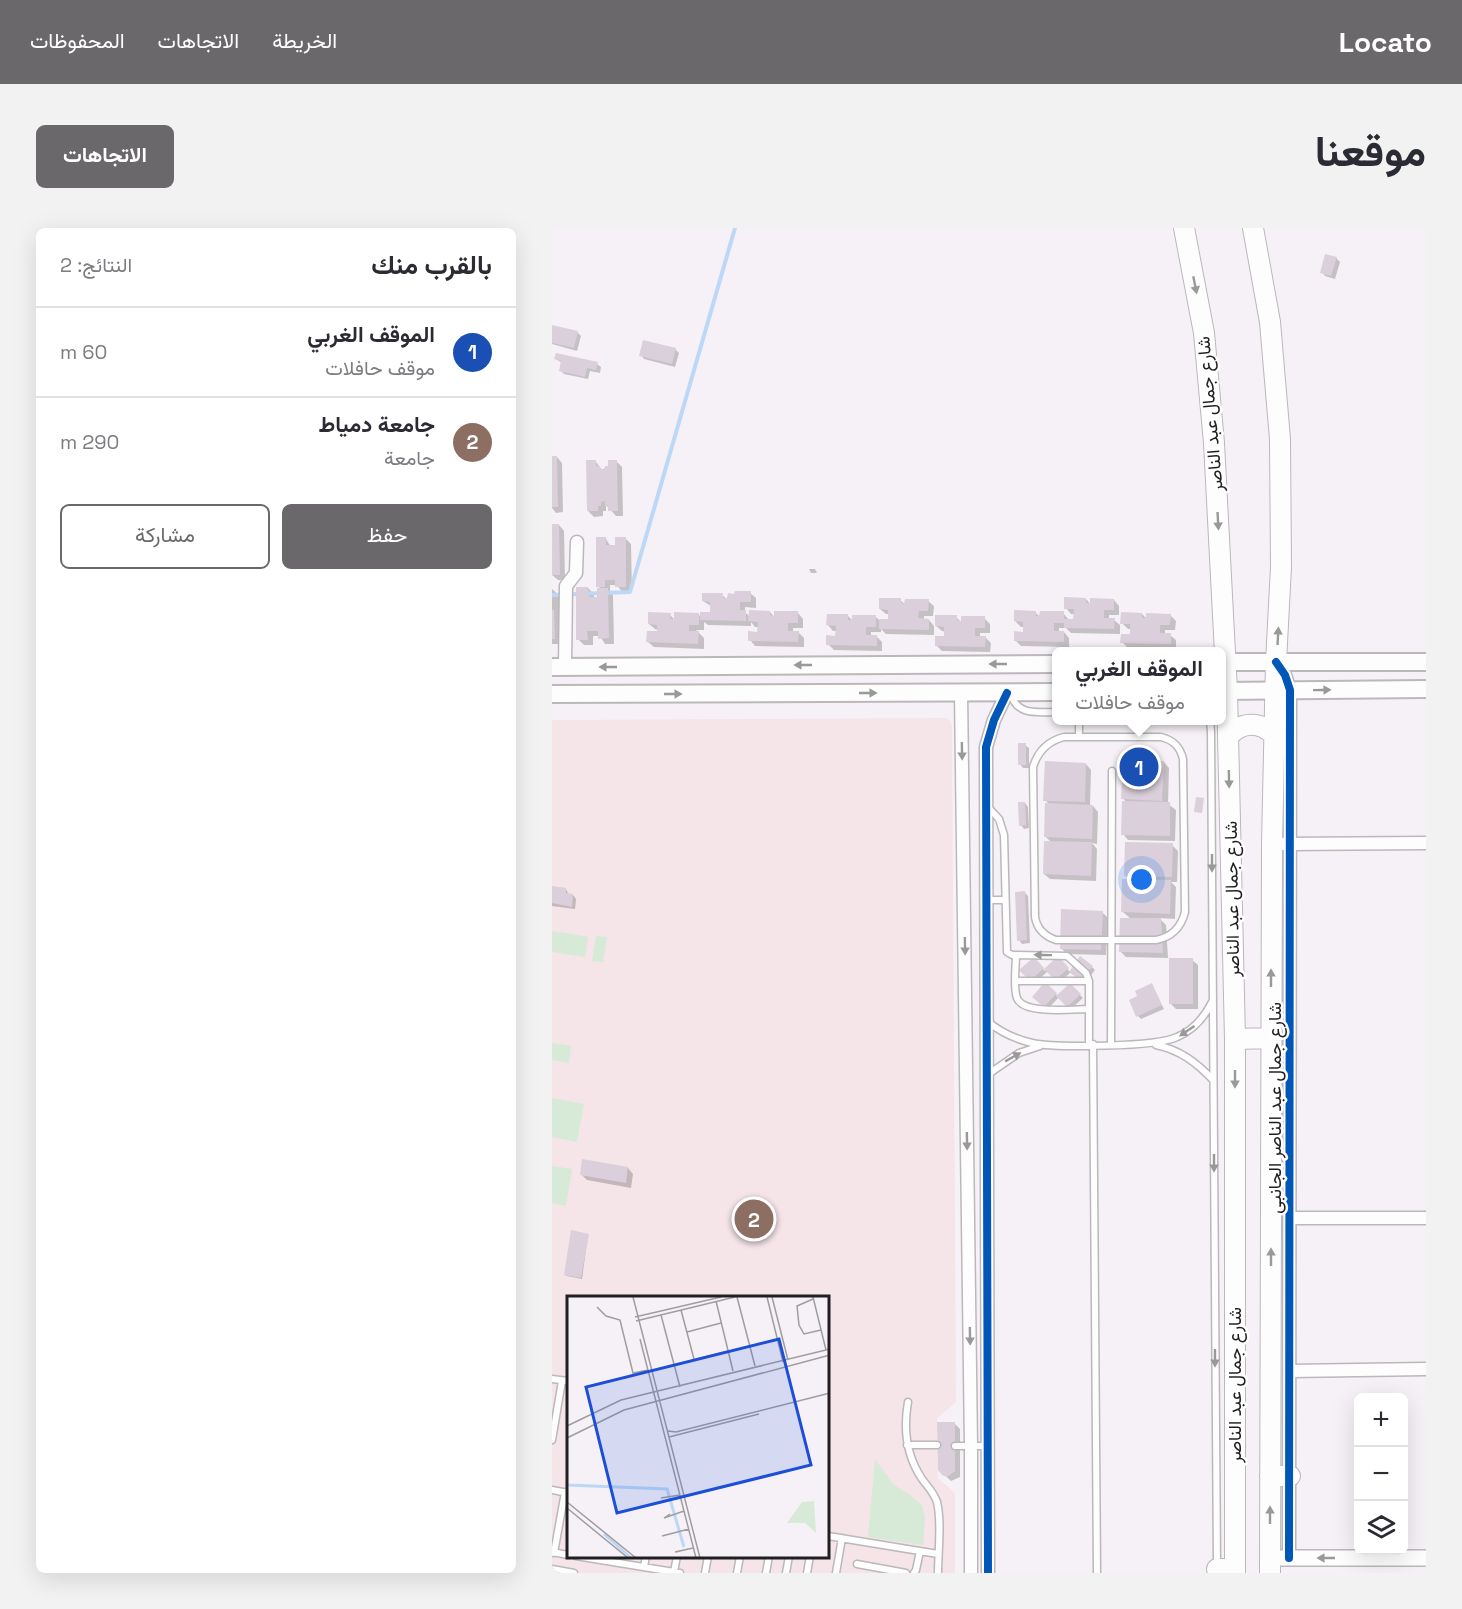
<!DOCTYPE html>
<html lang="ar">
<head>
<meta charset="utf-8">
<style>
	body { margin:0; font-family:"Space Grotesk",Vazirmatn,sans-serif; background:#f2f2f3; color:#2b2b33; direction:rtl }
	.controls { position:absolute; right:18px; bottom:18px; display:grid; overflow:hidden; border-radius:9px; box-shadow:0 6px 24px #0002 }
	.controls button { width:54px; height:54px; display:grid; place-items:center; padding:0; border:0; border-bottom:2px solid #e1e1e2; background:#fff; color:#2b2b33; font:30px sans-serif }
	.you { position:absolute; left:590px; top:652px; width:21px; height:21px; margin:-15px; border:4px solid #fff; border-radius:50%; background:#1a73e8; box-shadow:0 0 0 9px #1a73e833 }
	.badge { display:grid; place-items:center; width:39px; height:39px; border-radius:50%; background:#6b686b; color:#fff; font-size:20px; font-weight:700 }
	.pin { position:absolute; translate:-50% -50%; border:3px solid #fff; box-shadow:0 2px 6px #0006 }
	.popup { position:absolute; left:500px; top:419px; width:174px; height:78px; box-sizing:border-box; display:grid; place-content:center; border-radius:9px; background:#fff; filter:drop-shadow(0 2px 4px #0005); font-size:20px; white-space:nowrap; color:#7c7c81 }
	.popup b { font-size:22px; color:#2b2b33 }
	.popup::after { content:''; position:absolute; left:50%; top:100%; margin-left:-12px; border:12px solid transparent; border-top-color:#fff }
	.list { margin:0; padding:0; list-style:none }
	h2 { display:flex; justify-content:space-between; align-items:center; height:78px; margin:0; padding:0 24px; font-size:26px }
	h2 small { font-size:20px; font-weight:400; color:#7c7c81 }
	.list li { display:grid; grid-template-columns:39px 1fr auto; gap:18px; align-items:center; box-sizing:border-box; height:90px; padding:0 24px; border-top:2px solid #e1e1e2 }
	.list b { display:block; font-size:22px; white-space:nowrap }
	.list p { margin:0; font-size:20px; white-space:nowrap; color:#7c7c81 }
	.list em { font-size:20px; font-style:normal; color:#7c7c81 }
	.actions { display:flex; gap:12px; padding:18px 24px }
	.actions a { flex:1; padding:14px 0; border:2px solid #6b686b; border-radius:9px; text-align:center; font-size:21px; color:#6b686b }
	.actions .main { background:#6b686b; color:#fff }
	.icon { flex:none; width:33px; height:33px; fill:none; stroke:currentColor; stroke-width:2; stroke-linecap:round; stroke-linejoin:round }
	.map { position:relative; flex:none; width:874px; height:1345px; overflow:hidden; direction:ltr; border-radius:9px }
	header { display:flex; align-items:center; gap:36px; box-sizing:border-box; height:84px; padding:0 30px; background:#6b686b; color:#fff }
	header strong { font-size:28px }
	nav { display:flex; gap:33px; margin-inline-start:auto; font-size:21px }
	.intro { display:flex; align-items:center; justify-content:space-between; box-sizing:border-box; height:144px; padding:0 36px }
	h1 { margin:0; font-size:42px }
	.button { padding:15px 27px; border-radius:9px; background:#6b686b; color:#fff; font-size:21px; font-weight:700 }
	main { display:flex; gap:36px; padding:0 36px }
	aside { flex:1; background:#fff; border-radius:9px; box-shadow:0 6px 24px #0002 }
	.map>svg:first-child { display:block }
	.education { fill:#f5e4e8; fill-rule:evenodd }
	.green { fill:#d6ead7 }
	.shadow { fill:#0003 }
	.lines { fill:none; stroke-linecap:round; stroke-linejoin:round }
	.stream { stroke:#bdd8f6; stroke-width:4 }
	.building { fill:#dacfda }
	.service-casing { stroke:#bbb7bb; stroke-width:9 }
	.minor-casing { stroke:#bbb7bb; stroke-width:15 }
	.tertiary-casing { stroke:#bbb7bb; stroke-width:18 }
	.secondary-casing { stroke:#bbb7bb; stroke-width:20 }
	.primary-casing { stroke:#bbb7bb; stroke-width:22 }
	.service { stroke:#fefdfe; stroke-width:6 }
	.minor { stroke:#fefdfe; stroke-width:12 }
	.tertiary { stroke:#fefdfe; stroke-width:15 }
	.secondary { stroke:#fefdfe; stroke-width:16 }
	.primary { stroke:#fefdfe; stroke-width:20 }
	.cycleway-casing { stroke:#fff; stroke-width:11 }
	.cycleway { stroke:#0057b8; stroke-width:8 }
	.oneway { fill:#9a999a }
	.labels { text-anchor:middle; stroke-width:5; stroke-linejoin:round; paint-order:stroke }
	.street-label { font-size:18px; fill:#201e20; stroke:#fff }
	.inset-river { fill:none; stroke:#bdd8f6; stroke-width:3 }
	.inset-road { fill:none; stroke:#a09da0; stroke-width:1.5 }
	.view { fill:#1d4ed8; fill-opacity:0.15; stroke:#1d4ed8; stroke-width:3 }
	.inset-edge { fill:none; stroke:#201e20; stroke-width:3 }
</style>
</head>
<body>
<header>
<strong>Locato</strong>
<nav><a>الخريطة</a><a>الاتجاهات</a><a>المحفوظات</a></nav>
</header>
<div class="intro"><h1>موقعنا</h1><a class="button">الاتجاهات</a></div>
<main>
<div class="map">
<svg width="874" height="1345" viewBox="0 0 874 1345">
	<rect width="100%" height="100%" fill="#f6f1f6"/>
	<path class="education" d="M392,490l4,1 4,7 4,676 -19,16 1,52v8l17,15v80h-403v-853zM16,1069h260v259h-260z"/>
	<path class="green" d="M0,703l36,6 -3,20 -33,-5z
		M44,708l11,1 -4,25 -11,-1z
		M0,815l19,3 -2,17 -17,-3z
		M0,870l32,6 -7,38 -25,-5z
		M0,938l20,3 -6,37 -14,-3z
		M323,1231l18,25 20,13 9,9 3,11 -2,28 -55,-8z"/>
	<path class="shadow" d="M784,30l4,4 -5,17 -10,-3 -3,-4z
		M0,98l25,6 4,4 -4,15 -25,-7z
		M123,121l4,4 -4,14 -31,-8 -3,-4z
		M4,131l41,5 4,3 -1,6 -10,-2 -2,8 -24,-5 -4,-4 2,-7z
		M5,229l5,6 1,49 -7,1 -4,-5v-50z
		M64,233l6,6 1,49h-7l-10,-11v6h-3v5l-9,1 -6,-6 8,-49 6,8z
		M0,297h7l5,6 1,49h-7l-6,-5z
		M73,310l6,6 1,48h-10l-5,-7h-7v7l3,3 1,49h-9l-5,-8h-7v9h-9l-6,-6 10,-51 6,6v4h5l2,-9 -3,-3 8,-47 5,8h6z
		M257,341h6l2,4h-6z
		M0,361l7,6 1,49h-8z
		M198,365l6,5v10l-11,-1v5l5,5 20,-5 5,6 23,-5 5,6v9h-10v4h5l6,6v9l-49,-1 -5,-6 9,-7v-6h-4l-4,-5v4l-43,-1 -4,-3v8h-8l8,8v11l-50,-2 -6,-5 11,-9v-3l-4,-1 -6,-5 21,-9 5,5 24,-5 3,3 9,-5v-7l-8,-5 19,-6 7,6z
		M534,371l5,6 23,-5 5,6v9h-10v5h5l6,5v9l-49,-1 -5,-5h-7v4h5l5,6v9l-48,-1 -6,-6 9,-7 1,-6h-4l-6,-6 20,-9 6,6 22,-5 6,7h6v-6h-4l-5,-6z
		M348,372l6,5 22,-4 6,5 -1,10h-9v4h5l5,6v9l-48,-1 -5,-5v3h-10v4h5l6,6v9l-48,-1 -6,-6 9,-7v-6h-4l-5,-6 20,-9 5,5 23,-4 4,4h9v-7h-3l-6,-5z
		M590,386l6,6 22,-5 6,6 -1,9h-10v4l5,1 6,5v9l-48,-1 -6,-6 9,-7v-6h-3l-6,-6z
		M404,389l6,6 22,-5 6,6v9h-10v4h5l6,6 -1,9 -48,-1 -6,-6 10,-7v-6l-4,-1 -6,-5z
		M473,517l4,3v20h-6l-3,-4z
		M612,534l5,6 -1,36 8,6 -1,31 -47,-1 -5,-6 4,-31 -4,-5z
		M534,536l5,6 -1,36h3l5,6 -1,32 -5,-1 5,6 -1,32 -46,-2 -6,-5 7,-32 -5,-5 4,-32 -5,-5z
		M473,575l3,4 1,21 -5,1 -3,-4z
		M620,617l6,6 -1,31h-6l5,5 -1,32 -16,-1 7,7 2,33 -42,-1 -6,-6 11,-32 -8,-7 7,-32 -5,-5z
		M0,659l14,2 3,6h4l3,4 -1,10 -23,-3z
		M473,665l3,3 2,47 -8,1 -3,-4z
		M550,684l6,6 -2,37 -39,-1 -6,-6z
		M506,730l12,14 22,-5 3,3 -10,13 -14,-11 -12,11 -11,-12 -14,13 -12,-14 12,-11 11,12z
		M640,732l6,5v44h-22l-6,-6z
		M493,757l13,11 12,-11 13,13 -12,11 -12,-12 -11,12 -14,-12z
		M599,757l13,24 -23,10 -3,-3 1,-20z
		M76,940l5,6 -2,14 -44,-8 -5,-5z
		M36,1007l-6,44 -15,-3 -2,-1z
		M402,1195l6,6v48l-9,4 -12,-11z"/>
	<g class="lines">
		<path class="stream" d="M0,367l78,-3 105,-364"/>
	</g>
	<path class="building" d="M773,26l12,3 -6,19 -11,-3z
		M0,97l26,6 -4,17 -22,-5z
		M91,112l33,8 -4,16 -33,-8z
		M4,125l42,9 -2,8 -9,-2 -2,9 -26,-6 2,-10 -7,-2z
		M0,228h5l1,51h-6z
		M34,232h10v6h4v3h5v-3h3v-6h9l1,51h-10v-6l-3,1v-5l-4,1v4h-3v5h-11z
		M0,296h7l1,51h-8z
		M44,309h10v8h9v-8h11v50h-11v-7h-10v7h-9z
		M24,359h12l1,10h8v-9h11l1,50 -11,1v-8h-11l1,9h-12z
		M183,363h16v11h-11v8h6v11l-46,-1v-8h10v-10l-8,-1v-8h21v5h4l1,-5 6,1z
		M512,369l22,1v5h4v-5l24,1v11h-10v8h11l-1,11 -50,-1v-5h-10v8h10v11l-50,-1v-10l9,1v-10l-9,-1v-11l22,1v5h3l1,-5h24v8h9l1,-10h-10z
		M327,370h22v5l3,1 1,-5h24l-1,12h-9l-1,7 11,1v11l-50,-1v-10h9v-9l-9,-1z
		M0,382h2l1,29h-3z
		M197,382l21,1v4l4,1v-5h24v12h-10v8h11l-1,11 -50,-1v-10l9,1 1,-10 -10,-1z
		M96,384l23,1 -1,6h4v-7l25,1v12h-10v6h10l-1,13 -52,-2 1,-11h10v-6l-9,-1z
		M569,384l21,1v5h4v-5l25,1 -1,11h-10v8h11v11l-51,-1 1,-9h9v-10h-10z
		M275,386h21v6h4v-5h24v12h-10v8h11v11l-51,-1v-10l9,1 1,-10 -10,-1z
		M383,387h22v5l4,1v-5h24v12h-10v8h11l-1,11 -50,-1v-10h9v-9l-9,-1z
		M466,515h8v22h-8z
		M571,531l41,2 -2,40 -41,-2z
		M493,533l41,2 -1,39 -42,-1z
		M644,569l8,1 -2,15 -8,-1z
		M570,573l48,1v34l-49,-1z
		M466,574h7l1,23 -7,1z
		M493,575l48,2 -1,34 -48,-2z
		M492,613l48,1 -1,34 -48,-2z
		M573,614l48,1 -1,34 -48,-1z
		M570,651l49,1 -1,34 -49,-2z
		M0,658l14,2v5l7,1 -1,13 -20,-4z
		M473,663l2,49 -10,1 -2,-49z
		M509,681l42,2 -2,39 -41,-1z
		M568,690h41l2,35 -44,-1z
		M506,728l11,12 -14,12 -11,-11z
		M528,728l13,10 -12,15 -12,-9z
		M482,729l10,11 -14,13 -11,-11z
		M617,730h24v46h-24z
		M493,754l12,11 -13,14 -12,-10z
		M518,755l11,11 -14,13 -11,-11z
		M600,755l10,22 -26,12 -7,-17 8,-4 -2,-5z
		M30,931l46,8 -2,16 -46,-8z
		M19,1002l18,4 -8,44 -17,-3z
		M385,1194h18v49l-8,6 -5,-2 -4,-5z"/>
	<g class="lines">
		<defs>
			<path id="service" d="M459,465c5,23 26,19 45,19
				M658,492l1,12 6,834
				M512,509h97c12,3 19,9 22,22l2,153c-4,16 -13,25 -29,28h-100c-12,-4 -19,-11 -21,-23l-2,-150c5,-16 15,-26 31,-30z
				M527,509v-17
				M435,578l12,13 5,16 3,117 5,3 55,1 19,17 3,8v63
				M434,672h19
				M464,727c0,11 -3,33 1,43 6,17 57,11 72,11
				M464,753h73
				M435,793c13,11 28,18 45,22 23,5 125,4 145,-6 17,-7 27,-19 35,-35
				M541,816l4,529
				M559,816l1,-273
				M604,817c24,5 40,17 57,35
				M435,847l32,-22 21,-7
				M0,1151l16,2
				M356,1174c-5,28 -2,53 14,77 6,8 12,14 15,23 5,20 1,50 1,71
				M0,1212l10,-59
				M355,1217h30
				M403,1218h32
				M0,1262l16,3
				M276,1308l110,18
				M0,1324l16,3
				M2,1325l11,-61
				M24,1328l104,17
				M305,1336l49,9
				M92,1339l2,-11
				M0,1341l22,4
				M122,1344l3,-16
				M153,1345l3,-17
				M185,1345l3,-17
				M214,1345l3,-17
				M234,1345l3,-17
				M255,1345l3,-17
				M284,1345l6,-35
				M362,1345l2,-3 4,-19"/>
			<path id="minor" d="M725,434l8,13 5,15 -1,868
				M13,439l1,-81 10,-13 1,-31
				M409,465l10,753v127
				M731,616l143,-1
				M738,990h136
				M738,1143l136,-2
				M436,1345l-2,-826 8,-27 13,-27"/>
			<path id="tertiary" d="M718,1330h156"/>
			<path id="secondary" d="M670,434h204
				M0,439l504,-3
				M670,463l204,-2
				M0,466l504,-2"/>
			<path id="primary" d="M632,0l20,105 10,110 13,248 8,348v534
				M701,0l17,94 10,117 1,128 -5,95 -4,182 -2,729
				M676,509c13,-16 32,-16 46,-2
				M683,811l36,-1
				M718,1248h20
				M665,1341h18"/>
		</defs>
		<use href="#service" class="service-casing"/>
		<use href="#minor" class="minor-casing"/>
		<use href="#tertiary" class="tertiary-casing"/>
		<use href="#secondary" class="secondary-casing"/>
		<use href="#primary" class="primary-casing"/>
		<use href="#service" class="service"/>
		<use href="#minor" class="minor"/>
		<use href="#tertiary" class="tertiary"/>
		<use href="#secondary" class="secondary"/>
		<use href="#primary" class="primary"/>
		<defs>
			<path id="cycleway" d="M724,434l9,13 5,15 -1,868
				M436,1345l-2,-826 8,-27 13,-27"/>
		</defs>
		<use href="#cycleway" class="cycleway-casing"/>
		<use href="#cycleway" class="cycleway"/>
	</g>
	<defs><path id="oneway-solid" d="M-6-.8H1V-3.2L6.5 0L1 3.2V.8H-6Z" transform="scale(1.5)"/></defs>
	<g class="oneway">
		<use href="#oneway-solid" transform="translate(643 57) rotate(79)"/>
		<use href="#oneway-solid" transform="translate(666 293) rotate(87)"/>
		<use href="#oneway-solid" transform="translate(726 408) rotate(-87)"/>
		<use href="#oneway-solid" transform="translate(446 436) rotate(180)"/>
		<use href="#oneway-solid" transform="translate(251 437) rotate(180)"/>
		<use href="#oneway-solid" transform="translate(56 439) rotate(180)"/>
		<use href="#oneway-solid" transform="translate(770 462) rotate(-1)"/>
		<use href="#oneway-solid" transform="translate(316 465)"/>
		<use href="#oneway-solid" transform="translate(121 466)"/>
		<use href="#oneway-solid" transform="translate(410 523) rotate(89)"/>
		<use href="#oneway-solid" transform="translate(677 551) rotate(89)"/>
		<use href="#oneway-solid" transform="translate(660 635) rotate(90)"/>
		<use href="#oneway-solid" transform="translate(413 718) rotate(89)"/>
		<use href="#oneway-solid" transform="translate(491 727) rotate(-179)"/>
		<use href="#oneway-solid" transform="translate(719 750) rotate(-90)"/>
		<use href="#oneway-solid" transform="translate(635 803) rotate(146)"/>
		<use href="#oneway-solid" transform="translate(461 829) rotate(-29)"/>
		<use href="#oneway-solid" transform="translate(683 851) rotate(90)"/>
		<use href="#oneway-solid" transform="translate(415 913) rotate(89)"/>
		<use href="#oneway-solid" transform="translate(662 935) rotate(90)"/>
		<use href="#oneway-solid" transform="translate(719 1029) rotate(-90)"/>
		<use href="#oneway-solid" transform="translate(418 1108) rotate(89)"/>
		<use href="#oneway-solid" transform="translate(663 1130) rotate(90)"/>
		<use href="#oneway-solid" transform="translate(718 1287) rotate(-90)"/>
		<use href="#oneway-solid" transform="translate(774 1330) rotate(180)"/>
	</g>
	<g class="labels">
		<g class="street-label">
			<text transform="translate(658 186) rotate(-95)" y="6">شارع جمال عبد الناصر</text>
			<text transform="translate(680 671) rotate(-91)" y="6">شارع جمال عبد الناصر</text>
			<text transform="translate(723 880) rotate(-90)" y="6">شارع جمال عبد الناصر الجانبى</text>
			<text transform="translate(683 1157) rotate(-90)" y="6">شارع جمال عبد الناصر</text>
		</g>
	</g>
	<g transform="translate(15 1068)">
		<rect width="262" height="262" fill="#f6f1f6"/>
		<path d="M247,205l2,32 -11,-10h-18l15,-21z" fill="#d6ead7"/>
		<path class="inset-river" d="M0,189l100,4 17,58M37,238l27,24"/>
		<path class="inset-road" d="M66,1l67,261M170,1l18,69M200,1l16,65M205,1l16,63M246,1l13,53M246,3l-16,7 2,19 5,9 17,-4M149,5l17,70M30,11l9,9 14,4 13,53 15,-3M114,14l13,49M94,19l19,72M68,21l86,-20M69,25l99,-24M120,36l34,-9M73,43l56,219M107,69l54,-14M0,130l54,-26 209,-51M101,135l8,1 154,-39M102,141l90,-23M0,142l57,-28 206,-55M94,202l19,-3M0,206l69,56M0,212l61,50M103,218l-6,4 20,-7M95,240l27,-7M114,255l-6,1 18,-4"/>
		<path class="view" d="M212,43l32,126 -194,48 -31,-126z"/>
		<rect width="262" height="262" class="inset-edge"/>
	</g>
</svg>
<div class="controls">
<button>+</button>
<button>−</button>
<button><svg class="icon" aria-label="layers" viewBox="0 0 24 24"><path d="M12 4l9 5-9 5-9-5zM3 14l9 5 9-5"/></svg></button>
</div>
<div class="you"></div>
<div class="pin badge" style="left:587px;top:539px;background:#1a4fb4">1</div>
<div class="popup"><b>الموقف الغربي</b>موقف حافلات</div>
<div class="pin badge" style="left:202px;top:991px;background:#8d6e63">2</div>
</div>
<aside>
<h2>بالقرب منك<small>النتائج: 2</small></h2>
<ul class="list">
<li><span class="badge" style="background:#1a4fb4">1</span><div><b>الموقف الغربي</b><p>موقف حافلات</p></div><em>60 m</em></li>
<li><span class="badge" style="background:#8d6e63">2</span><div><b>جامعة دمياط</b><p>جامعة</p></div><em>290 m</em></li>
</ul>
<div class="actions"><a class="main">حفظ</a><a>مشاركة</a></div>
</aside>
</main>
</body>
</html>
